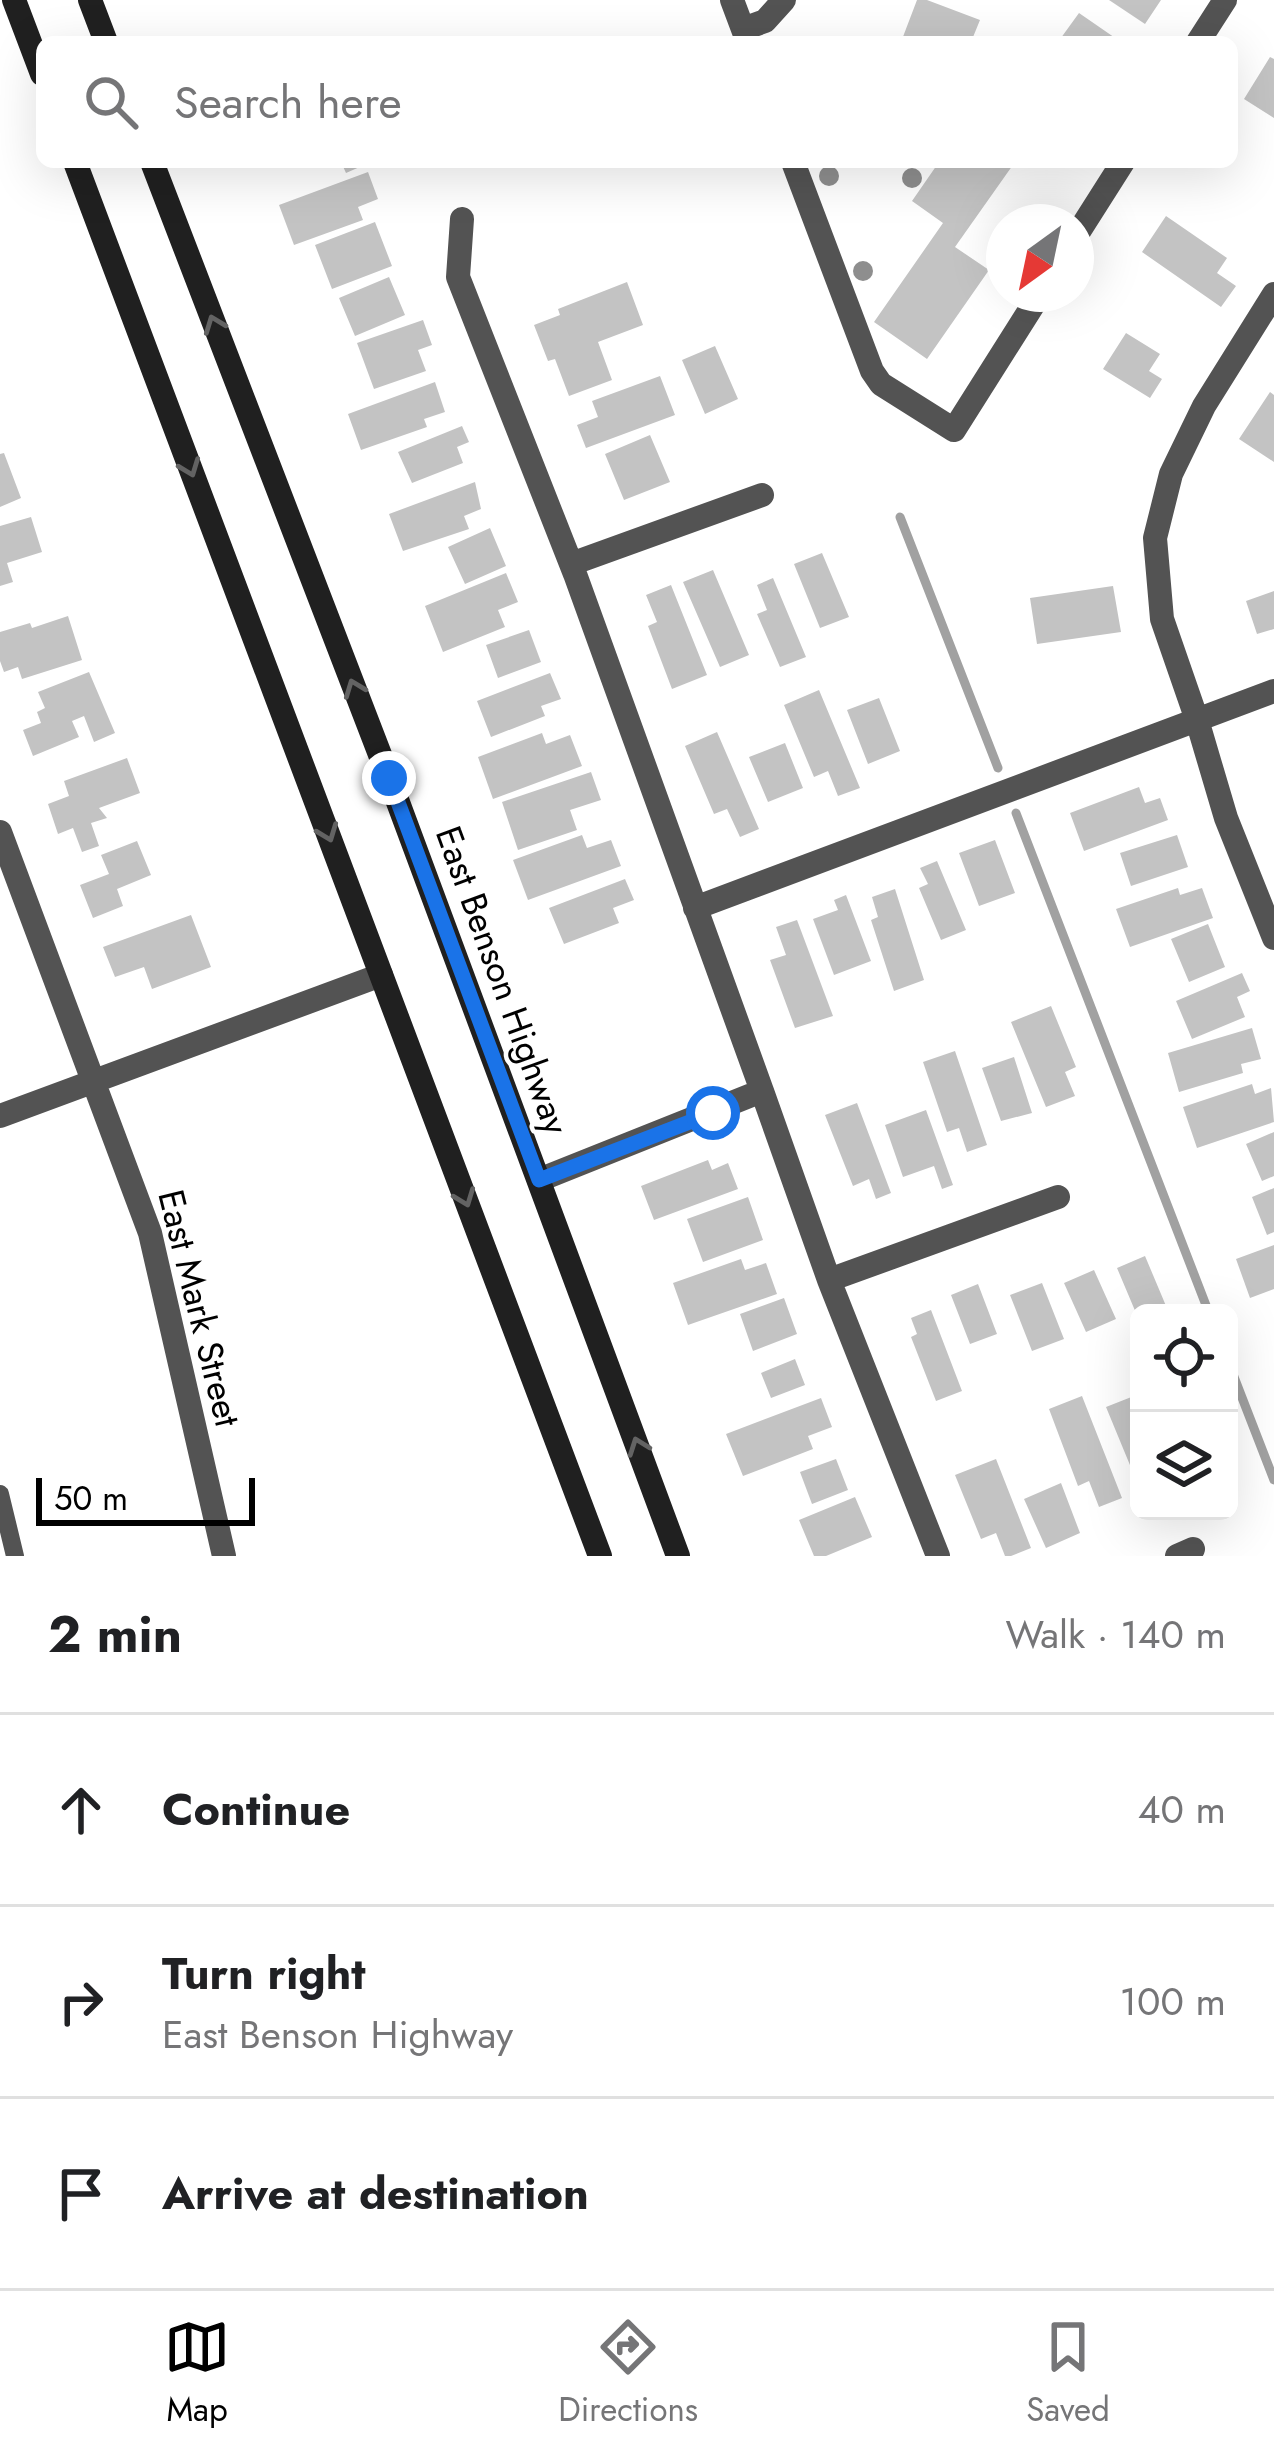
<!DOCTYPE html>
<html lang="en">
<head>
<meta charset="utf-8">
<style>
	body { margin:0; font-family:Jost,sans-serif; background:#f6f6f6; color:#202124 }
	.controls { position:absolute; right:36px; bottom:36px; display:grid; overflow:hidden; border-radius:18px; box-shadow:0 12px 48px #0002 }
	.controls button { width:108px; height:108px; display:grid; place-items:center; padding:0; border:0; border-bottom:3px solid #e0e0e0; background:#fff; color:#202124; font:60px sans-serif }
	.compass { position:absolute; left:986px; top:204px; width:108px; height:108px; border-radius:50%; background:#fff; box-shadow:0 12px 48px #0002; rotate:213deg }
	.scale { position:absolute; left:36px; bottom:30px; width:219px; box-sizing:border-box; padding-left:12px; border:6px solid #000; border-top:0; font-size:33px; line-height:42px; white-space:nowrap; color:#000; -webkit-text-stroke:9px #fff; paint-order:stroke }
	.stop { position:absolute; width:36px; height:36px; margin:-27px; border:9px solid #1a73e8; border-radius:50%; background:#fff }
	.stop.end { background:#1a73e8; border-color:#fff; box-shadow:0 3px 12px #0008 }
	.list { margin:0; padding:0; list-style:none }
	h2 { display:flex; justify-content:space-between; align-items:center; height:156px; margin:0; padding:0 48px; font-size:51px }
	h2 small { font-size:39px; font-weight:400; color:#757577 }
	.list li { display:grid; grid-template-columns:78px 1fr auto; gap:36px; align-items:center; box-sizing:border-box; height:192px; padding:0 48px; border-top:3px solid #e0e0e0 }
	.list b { display:block; font-size:45px; white-space:nowrap }
	.list p { margin:0; font-size:39px; white-space:nowrap; color:#757577 }
	.list em { font-size:39px; font-style:normal; color:#757577 }
	.icon { flex:none; width:66px; height:66px; fill:none; stroke:currentColor; stroke-width:2; stroke-linecap:round; stroke-linejoin:round }
	.map { position:relative; flex:none; width:1274px; height:1556px; overflow:hidden }
	.search { position:absolute; background:#fff; box-shadow:0 12px 48px #0002; left:36px; right:36px; top:36px; height:132px; display:flex; align-items:center; gap:30px; box-sizing:border-box; padding:0 42px; border-radius:18px; color:#757577; font-size:45px }
	.sheet { height:732px; background:#fff }
	nav { display:flex; justify-content:space-around; align-items:center; box-sizing:border-box; height:168px; border-top:3px solid #e0e0e0; background:#fff; font-size:33px; color:#757577 }
	nav a { display:grid; justify-items:center; gap:6px }
	nav .on { color:#000 }
	.map>svg:first-child { display:block }
	.lines { fill:none; stroke-linecap:round; stroke-linejoin:round }
	.stream { stroke:#a1a1a1; stroke-width:9 }
	.building { fill:#c3c3c3 }
	.service { stroke:#535353; stroke-width:18 }
	.minor { stroke:#535353; stroke-width:24 }
	.secondary { stroke:#202020; stroke-width:24 }
	.tree { fill:#8e8e8e }
	.oneway { stroke:#636363 }
	.route { stroke:#1a73e8; stroke-width:15 }
	.labels { text-anchor:middle; stroke-width:9; stroke-linejoin:round; paint-order:stroke }
	.street-label { font-size:36px; fill:#000; stroke:#fff }
</style>
</head>
<body>
<div class="map">
<svg width="1274" height="1556" viewBox="0 0 1274 1556">
	<rect width="100%" height="100%" fill="#fff"/>
	<g class="lines">
		<path class="stream" d="M900,517l98,251
			M1016,813l193,500
			M1229,1364l45,116"/>
	</g>
	<path class="building" d="M917,0h10l53,20 -9,22h-70z
		M1109,0h52l-16,24z
		M1079,13l42,29h-63z
		M1270,57l4,2v59l-30,-19z
		M341,162h30l-25,11z
		M939,162h76l-60,85 34,23 -62,89 -53,-37 69,-99 -31,-22z
		M368,172l10,27 -20,8 5,13 -69,25 -15,-40z
		M1166,216l61,42 -10,15 19,13 -15,21 -79,-55z
		M375,222l17,44 -60,23 -17,-44z
		M389,277l16,38 -50,21 -16,-38z
		M627,282l16,43 -45,17 14,38 -43,16 -14,-37 -7,2 -14,-36 26,-10 -2,-6z
		M423,320l9,25 -14,5 8,21 -52,18 -17,-46z
		M1126,333l34,21 -11,17 13,8 -12,19 -47,-29z
		M715,346l23,53 -33,15 -23,-54z
		M660,376l15,39 -89,33 -9,-23 21,-8 -6,-16z
		M435,382l10,30 -21,7 3,8 -66,23 -13,-36z
		M1270,392l4,3v67l-35,-23z
		M462,426l7,16 -12,5 6,16 -51,20 -14,-31z
		M650,435l20,47 -46,18 -19,-46z
		M4,453l17,45 -21,9v-53z
		M475,482l6,27 -17,7 5,13 -66,22 -14,-37z
		M31,517l11,35 -35,11 6,19 -13,4v-60z
		M490,528l16,38 -41,18 -17,-37z
		M822,553l27,64 -29,11 -26,-64z
		M713,570l36,85 -29,12 -37,-85z
		M506,573l12,29 -20,8 7,17 -62,25 -18,-46z
		M773,578l33,79 -26,10 -23,-53 10,-4 -10,-25z
		M671,585l36,90 -35,14 -24,-63 9,-4 -11,-27z
		M1113,586l8,46 -84,12 -7,-46z
		M1274,591v38l-17,5 -11,-33z
		M68,616l14,44 -60,19 -4,-12 -14,5 -4,-11v-29l30,-9 2,5z
		M529,630l12,32 -43,16 -12,-33z
		M89,672l26,61 -21,9 -10,-26 -12,5 7,16 -46,19 -10,-26 18,-7 -4,-11 8,-4 -7,-16z
		M550,673l11,26 -20,7 4,10 -54,21 -14,-36z
		M819,690l41,98 -22,8 -10,-25 -14,6 -30,-72z
		M879,698l21,53 -32,13 -21,-54z
		M717,732l42,97 -19,8 -13,-28 -13,5 -29,-68z
		M542,733l4,11 24,-9 12,31 -89,33 -15,-42z
		M785,743l18,45 -35,14 -19,-45z
		M127,758l13,35 -41,15 8,10 -16,5 8,23 -17,6 -9,-24 -15,6 -10,-30 21,-8 -5,-15z
		M591,772l10,28 -31,10 7,20 -59,20 -16,-48z
		M1139,787l6,16 15,-5 8,22 -84,31 -14,-38z
		M582,835l5,13 24,-8 10,26 -93,34 -15,-40z
		M1177,835l11,32 -57,19 -11,-33z
		M995,840l20,53 -36,13 -20,-53z
		M137,841l14,34 -34,14 6,17 -30,12 -13,-33 29,-11 -8,-19z
		M937,861l29,69 -25,10 -22,-52 9,-4 -8,-16z
		M625,879l9,21 -21,8 6,15 -55,21 -15,-36z
		M1178,888l2,7 22,-7 11,30 -83,29 -14,-38z
		M895,889l29,91 -30,11 -23,-71 7,-3 -6,-20z
		M846,895l25,66 -37,14 -21,-56 25,-9 -4,-10z
		M191,915l20,52 -59,22 -8,-22 -29,10 -12,-30z
		M797,920l36,96 -38,12 -25,-68 16,-5 -10,-28z
		M1208,924l17,43 -36,15 -18,-43z
		M1242,973l8,18 -13,6 8,20 -53,22 -16,-38z
		M1051,1006l25,61 -11,5 10,24 -29,11 -35,-85z
		M1252,1028l9,31 -20,5 2,9 -64,19 -11,-39z
		M955,1051l32,94 -20,7 -8,-24 -12,4 -24,-70z
		M1014,1057l18,56 -31,8 -19,-53z
		M1252,1084l3,10 16,-6 3,34 -77,26 -14,-41z
		M857,1103l34,90 -15,6 -7,-20 -16,7 -28,-71z
		M926,1110l27,75 -11,4 -8,-23 -31,11 -18,-52z
		M1274,1132v44l-12,5 -16,-37z
		M708,1160l4,10 16,-7 10,26 -84,31 -13,-34z
		M1274,1188v44l-7,3 -15,-38z
		M748,1197l15,43 -60,22 -16,-43z
		M1274,1245v44l-24,9 -14,-39z
		M1145,1256l24,57h-33l-19,-45z
		M741,1259l4,11 21,-7 11,31 -89,31 -15,-42z
		M1094,1270l22,49 -30,13 -22,-49z
		M1042,1283l22,56 -32,12 -22,-56z
		M978,1284l19,50 -27,10 -19,-49z
		M784,1298l13,36 -44,17 -13,-37z
		M931,1310l31,81 -26,10 -25,-64 6,-3 -6,-16z
		M795,1359l10,26 -34,13 -10,-25z
		M1139,1394v73l-7,3 -26,-63z
		M1082,1396l40,102 -23,9 -10,-26 -11,5 -29,-77z
		M821,1398l11,29 -24,9 5,13 -70,27 -17,-42z
		M836,1459l12,31 -36,14 -12,-32z
		M996,1459l35,89 -20,8h-6l-9,-23 -15,6 -26,-64z
		M1061,1483l19,50 -34,15 -22,-49z
		M855,1497l17,40 -46,19h-12l-15,-36z"/>
	<g class="lines">
		<path class="service" d="M0,1494l15,62"/>
		<path class="minor" d="M732,0l15,40
			M743,29l22,-8 19,-21
			M1198,42l27,-42
			M793,162l79,209 9,13 73,46 86,-136
			M462,219l-4,58 117,297 187,517
			M1076,236l47,-74
			M1274,294l-70,112 -33,68 -16,64 7,81 35,101 29,98 48,120
			M571,564l191,-69
			M0,832l150,401 74,323
			M695,908l579,-217
			M0,1116l381,-141
			M539,1180l223,-89 67,189 109,276
			M829,1280l229,-83
			M1177,1556l16,-7"/>
		<path class="secondary" d="M14,0l28,74
			M90,0l16,42
			M75,162l525,1394
			M152,162l237,616 289,778"/>
	</g>
	<g class="tree">
		<circle cx="829" cy="176" r="10"/>
		<circle cx="912" cy="178" r="10"/>
		<circle cx="863" cy="271" r="10"/>
	</g>
	<defs><path id="oneway-chevron" d="M-2-3.5L2.5 0L-2 3.5" fill="none" stroke-width="1.6" stroke-linecap="round" stroke-linejoin="round" transform="scale(3)"/></defs>
	<g class="oneway">
		<use href="#oneway-chevron" transform="translate(214 324) rotate(-111)"/>
		<use href="#oneway-chevron" transform="translate(190 468) rotate(69)"/>
		<use href="#oneway-chevron" transform="translate(354 688) rotate(-111)"/>
		<use href="#oneway-chevron" transform="translate(328 833) rotate(69)"/>
		<use href="#oneway-chevron" transform="translate(465 1198) rotate(69)"/>
		<use href="#oneway-chevron" transform="translate(638 1446) rotate(-110)"/>
	</g>
	<g class="lines">
		<path class="route" d="M389,778l150,402 174,-67"/>
	</g>
	<g class="labels">
		<g class="street-label">
			<text transform="translate(503 980) rotate(70)" y="13">East Benson Highway</text>
			<text transform="translate(200 1308) rotate(76)" y="13">East Mark Street</text>
		</g>
	</g>
</svg>
<div class="controls">
<button><svg class="icon" aria-label="locate" viewBox="0 0 24 24"><circle cx="12" cy="12" r="6"/><path d="M12 2v4M12 18v4M2 12h4M18 12h4"/></svg></button>
<button><svg class="icon" aria-label="layers" viewBox="0 0 24 24"><path d="M12 4l9 5-9 5-9-5zM3 14l9 5 9-5"/></svg></button>
</div>
<svg class="compass" viewBox="-18 -18 36 36"><path d="M0-13l5 13h-10z" fill="#e53935"/><path d="M0 13l5-13h-10z" fill="#757577"/></svg>
<div class="scale">50 m</div>
<div class="stop" style="left:713px;top:1113px"></div>
<div class="stop end" style="left:389px;top:778px"></div>
<div class="search"><svg class="icon" aria-label="search" viewBox="0 0 24 24"><circle cx="10" cy="10" r="6"/><path d="M15 15l6 6"/></svg>Search here</div>
</div>
<section class="sheet">
<h2>2 min<small>Walk · 140 m</small></h2>
<ul class="list">
<li><svg class="icon" aria-label="ahead" viewBox="0 0 24 24"><path d="M12 20V5M6 11l6-6 6 6"/></svg><div><b>Continue</b></div><em>40 m</em></li>
<li><svg class="icon" aria-label="right" viewBox="0 0 24 24"><path d="M7 20v-9h11M14 6l5 5-5 5"/></svg><div><b>Turn right</b><p>East Benson Highway</p></div><em>100 m</em></li>
<li><svg class="icon" aria-label="arrive" viewBox="0 0 24 24"><path d="M6 21V4h12l-3 4 3 4H6"/></svg><div><b>Arrive at destination</b></div></li>
</ul>
</section>
<nav>
<a class="on"><svg class="icon" aria-label="map" viewBox="0 0 24 24"><path d="M3 6l6-2 6 2 6-2v14l-6 2-6-2-6 2zM9 4v14M15 6v14"/></svg>Map</a>
<a><svg class="icon" aria-label="directions" viewBox="0 0 24 24"><path d="M12 3l9 9-9 9-9-9zM9 14v-3h6M13 9l2 2-2 2"/></svg>Directions</a>
<a><svg class="icon" aria-label="saved" viewBox="0 0 24 24"><path d="M7 4h10v16l-5-4-5 4z"/></svg>Saved</a>
</nav>
</body>
</html>
